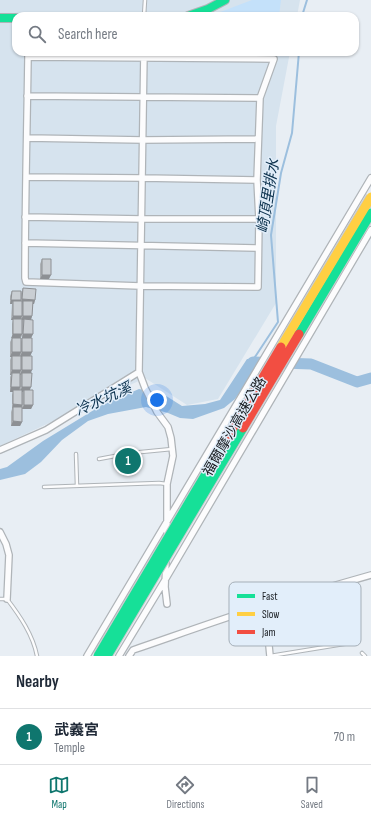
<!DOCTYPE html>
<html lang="en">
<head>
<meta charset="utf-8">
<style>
	body { margin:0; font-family:"Sofia Sans Condensed","Noto Sans TC",sans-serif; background:#f6f6f7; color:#1f2937 }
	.you { position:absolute; left:157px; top:400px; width:14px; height:14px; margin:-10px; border:3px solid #fff; border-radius:50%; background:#1a73e8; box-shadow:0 0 0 6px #1a73e833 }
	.badge { display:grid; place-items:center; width:26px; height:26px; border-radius:50%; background:#0f766e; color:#fff; font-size:13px; font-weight:700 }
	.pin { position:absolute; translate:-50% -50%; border:2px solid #fff; box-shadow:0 1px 4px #0006 }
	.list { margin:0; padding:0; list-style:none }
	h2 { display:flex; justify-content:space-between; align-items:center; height:52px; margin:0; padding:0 16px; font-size:17px }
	h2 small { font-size:13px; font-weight:400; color:#747a83 }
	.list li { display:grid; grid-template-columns:26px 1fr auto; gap:12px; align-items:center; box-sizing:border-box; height:56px; padding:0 16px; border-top:1px solid #e0e1e3 }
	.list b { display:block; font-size:15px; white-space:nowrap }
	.list p { margin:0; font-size:13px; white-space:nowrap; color:#747a83 }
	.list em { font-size:13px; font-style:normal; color:#747a83 }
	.icon { flex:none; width:22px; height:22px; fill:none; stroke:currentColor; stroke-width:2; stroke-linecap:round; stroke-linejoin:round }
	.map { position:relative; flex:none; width:371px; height:656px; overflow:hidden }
	.search { position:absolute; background:#fff; box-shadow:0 1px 3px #0004; left:12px; right:12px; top:12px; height:44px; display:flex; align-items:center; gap:10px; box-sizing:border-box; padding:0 14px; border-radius:12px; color:#747a83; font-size:15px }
	.sheet { height:108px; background:#fff }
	nav { display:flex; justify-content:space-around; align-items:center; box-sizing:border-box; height:56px; border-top:1px solid #e0e1e3; background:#fff; font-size:11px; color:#747a83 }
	nav a { display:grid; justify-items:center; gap:2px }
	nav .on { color:#0f766e }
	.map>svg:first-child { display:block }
	.built { fill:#d6e3ee }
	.green { fill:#c4e1fa }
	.water { fill:#9cbfde }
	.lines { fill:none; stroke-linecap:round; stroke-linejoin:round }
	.stream { stroke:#9cbfde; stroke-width:2 }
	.river { stroke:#9cbfde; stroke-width:11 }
	.lane-casing { stroke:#afb4b8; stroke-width:4.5 }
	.street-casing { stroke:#afb4b8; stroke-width:8 }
	.fast-casing { stroke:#afb4b8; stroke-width:10 }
	.lane { stroke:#fcfcfd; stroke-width:2.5 }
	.street { stroke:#fcfcfd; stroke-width:5.5 }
	.fast { stroke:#16e098; stroke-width:8 }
	.fast-bridge-casing { stroke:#c9cbce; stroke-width:11; stroke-linecap:butt }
	.slow-bridge-casing { stroke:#c9cbce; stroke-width:11; stroke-linecap:butt }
	.jam-bridge-casing { stroke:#c9cbce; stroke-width:11; stroke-linecap:butt }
	.fast-bridge { stroke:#16e098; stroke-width:9 }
	.slow-bridge { stroke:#ffcf43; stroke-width:9 }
	.jam-bridge { stroke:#f24e42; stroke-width:9 }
	.wall { fill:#adb1b5; fill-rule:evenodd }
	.shaded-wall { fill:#8d9094 }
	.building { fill:#c9ced3; stroke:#8d9094 }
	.labels { text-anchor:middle; stroke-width:3; stroke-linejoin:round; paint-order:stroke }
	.street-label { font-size:14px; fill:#171b1f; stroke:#e2eefa }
	.water-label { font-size:15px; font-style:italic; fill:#0a304c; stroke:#e2eefa }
	.key { fill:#e2eefa; stroke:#a5afb8; stroke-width:1 }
	.key-label { font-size:11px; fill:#171b1f }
</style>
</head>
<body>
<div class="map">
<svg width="371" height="656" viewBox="0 0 371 656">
	<rect width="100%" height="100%" fill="#e8eef4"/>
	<path class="built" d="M0,0h300l-3,16h-281v36h274l-14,74v177l-58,96 -31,6 -42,-27 -145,68z"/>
	<path class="green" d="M252,0h29l-2,16h-63l-1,-2z
		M217,52h59v5l-59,-4z"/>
	<path class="water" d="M247,359l13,1 -3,8 -22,31 -11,9 -31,11 -13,-1 -12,-5 -22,-6 -38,7 -20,7 -26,19 -21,22 -16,12 -25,6v-11l7,-2 36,-26 59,-36 37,-16 24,5 19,12 23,-2 15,-4z"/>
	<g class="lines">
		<path class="stream" d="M302,16l5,-16
			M253,360l25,-38 -7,-87 10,-62 11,-40 7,-81"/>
		<path class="river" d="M251,364l2,-2 58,2 46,18 14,-4"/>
		<defs>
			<path id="lane" d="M144,16l1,-16
				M76,454l1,32
				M99,459l32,-6 41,-4
				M44,487l115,-4 8,1
				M0,599h7c13,17 26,36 30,57
				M362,653l3,3
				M270,656l80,-13"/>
			<path id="street" d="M144,52l-5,320 6,16 12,24 11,15 3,11 2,18 -6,28v53
				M28,57l246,2 -14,39 -3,82 2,39 -1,68 -118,-1 -114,-4 -1,-4c0,-74 2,-148 3,-221v-5
				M27,96l233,2
				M27,138l116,2 115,-1
				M26,177l116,1 115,2
				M25,217l117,2h117
				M25,243l233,5
				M0,450l46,-20 93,-58
				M0,532l6,12 3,11 -2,44
				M166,560l-1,27 2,17
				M265,605l5,51
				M87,656l284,-478
				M119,656l46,-76 206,-350
				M129,656l4,-6c44,-15 88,-31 133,-45 35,-10 70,-20 105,-30"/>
			<path id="fast" d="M188,16l20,-7 17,-9
				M0,18h16"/>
		</defs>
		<use href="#lane" class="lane-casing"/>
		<use href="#street" class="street-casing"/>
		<use href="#fast" class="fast-casing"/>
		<use href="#lane" class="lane"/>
		<use href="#street" class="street"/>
		<use href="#fast" class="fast"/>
		<defs>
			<path id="fast-bridge" d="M299,334l72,-121
				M98,656l128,-216
				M107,656l136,-228"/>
			<path id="slow-bridge" d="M281,347l90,-150"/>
			<path id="jam-bridge" d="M243,428l56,-94
				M226,440l55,-93"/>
		</defs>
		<use href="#fast-bridge" class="fast-bridge-casing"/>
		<use href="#slow-bridge" class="slow-bridge-casing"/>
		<use href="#jam-bridge" class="jam-bridge-casing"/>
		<use href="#fast-bridge" class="fast-bridge"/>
		<use href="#slow-bridge" class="slow-bridge"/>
		<use href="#jam-bridge" class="jam-bridge"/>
	</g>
	<path class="wall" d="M42,259l7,20h-9v-15z
		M23,288l12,12 -1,4h-1l-1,12 -1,3 2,15 -2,4 -1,18v34l3,15 -2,4h-9v13l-2,4h-9v-14l1,-3v-14l1,-3h-3v-15l1,-2h-1v-15l1,-3h-1v-15l2,-4v-14l1,-4h-2l1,-16h-2v-8l2,-5 9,10v-8zM22,335v3l-1,4v-4z"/>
	<path class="shaded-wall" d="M42,275h9l-2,4h-9z
		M22,299l13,1 -1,4h-11v-3l-1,3h-1z
		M11,300h10l-2,5 -6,-4 -1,3h-2z
		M13,316h9l-2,4h-9z
		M23,316h9l-1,4h-10z
		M13,334h9l-2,4h-9z
		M23,334h10l-2,4h-9z
		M12,352h9l-2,5h-9z
		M22,352h10l-2,5h-10z
		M12,370h9l-2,5 -7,-2 -1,2h-1z
		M22,370h10l-2,5 -8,-2 -1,2h-1z
		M11,387h9l-1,5 -6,-2v2h-3z
		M22,387h9l-2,5 -5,-2 -1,2h-3z
		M13,404l9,1 -1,4 -8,-2 -1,2z
		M24,405h9l-2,4h-9z
		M13,421l9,1 -2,4h-9z"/>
	<path class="building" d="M42,259h9v16h-9z
		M23,288l13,1 -1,11 -13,-1z
		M12,291h9v9h-10z
		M13,301h9v15h-9z
		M23,301h10l-1,15h-9z
		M13,319h9v15h-9z
		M24,319l9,1v14h-10z
		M12,338h9v14h-9z
		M22,338h10v14h-10z
		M12,356h9v14h-9z
		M22,356h10v14h-10z
		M12,373h8v14h-9z
		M22,373h10l-1,14h-9z
		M13,390h9v15l-9,-1z
		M24,390h9v15h-9z
		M13,407h9v15l-9,-1z"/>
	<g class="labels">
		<g class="street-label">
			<text transform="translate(234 426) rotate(-60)" y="5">福爾摩沙高速公路</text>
		</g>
		<g class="water-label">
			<text transform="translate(268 196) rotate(-81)" y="5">崎頂里排水</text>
			<text transform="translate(103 399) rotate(-24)" y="5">冷水坑溪</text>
		</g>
	</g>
	<rect x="229" y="582" width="132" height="64" rx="6" class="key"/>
	<rect x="237" y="594" width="18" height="4" fill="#16e098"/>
	<rect x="237" y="612" width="18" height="4" fill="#ffcf43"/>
	<rect x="237" y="630" width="18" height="4" fill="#f24e42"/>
	<g class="key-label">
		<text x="262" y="600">Fast</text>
		<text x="262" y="618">Slow</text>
		<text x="262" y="636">Jam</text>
	</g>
</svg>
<div class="you"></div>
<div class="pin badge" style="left:128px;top:461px">1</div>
<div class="search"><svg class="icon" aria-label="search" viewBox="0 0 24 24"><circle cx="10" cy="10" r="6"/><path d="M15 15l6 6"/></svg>Search here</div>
</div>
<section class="sheet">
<h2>Nearby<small></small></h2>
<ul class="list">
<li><span class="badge">1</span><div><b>武義宮</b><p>Temple</p></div><em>70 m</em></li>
</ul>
</section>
<nav>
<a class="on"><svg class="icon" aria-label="map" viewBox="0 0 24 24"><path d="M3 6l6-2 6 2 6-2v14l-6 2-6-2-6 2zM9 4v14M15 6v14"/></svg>Map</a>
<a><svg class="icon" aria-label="directions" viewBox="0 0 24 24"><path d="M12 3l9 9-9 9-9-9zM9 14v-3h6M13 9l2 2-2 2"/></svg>Directions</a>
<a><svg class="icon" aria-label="saved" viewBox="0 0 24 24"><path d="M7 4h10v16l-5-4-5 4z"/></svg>Saved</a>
</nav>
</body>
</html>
